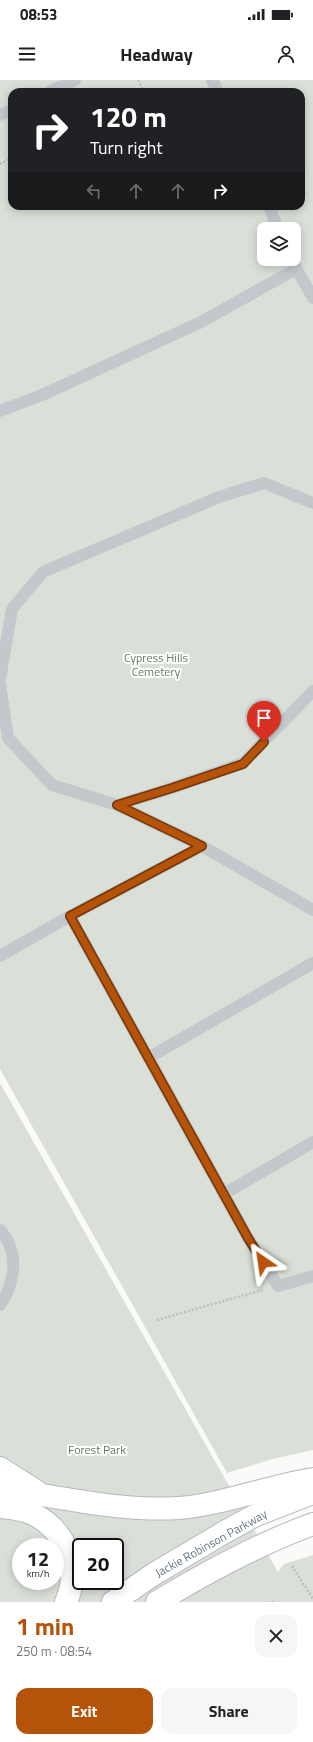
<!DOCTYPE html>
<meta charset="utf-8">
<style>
:root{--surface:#fff;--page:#f6f6f6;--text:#202124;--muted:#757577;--accent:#b45309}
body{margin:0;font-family:"Titillium Web",sans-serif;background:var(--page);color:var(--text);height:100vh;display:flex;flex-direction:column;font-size:15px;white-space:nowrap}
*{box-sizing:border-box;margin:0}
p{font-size:13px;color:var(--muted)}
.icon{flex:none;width:22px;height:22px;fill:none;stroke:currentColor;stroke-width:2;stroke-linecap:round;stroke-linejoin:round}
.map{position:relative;height:1522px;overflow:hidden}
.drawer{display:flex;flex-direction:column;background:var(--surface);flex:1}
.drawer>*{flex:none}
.banner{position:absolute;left:8px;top:8px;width:297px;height:122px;border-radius:12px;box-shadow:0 2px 10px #0003;background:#202124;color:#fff;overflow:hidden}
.tools{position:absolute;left:257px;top:142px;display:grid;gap:8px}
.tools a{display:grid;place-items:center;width:44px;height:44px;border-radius:8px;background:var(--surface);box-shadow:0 2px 10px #0003;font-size:20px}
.speed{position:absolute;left:12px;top:1458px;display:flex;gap:8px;font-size:20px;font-weight:700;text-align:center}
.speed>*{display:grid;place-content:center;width:52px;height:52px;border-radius:50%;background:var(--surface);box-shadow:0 2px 10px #0003;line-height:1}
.speed small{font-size:10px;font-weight:400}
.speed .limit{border:2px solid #111;border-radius:6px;background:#fff;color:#111}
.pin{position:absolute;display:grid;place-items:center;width:34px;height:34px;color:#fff;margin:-41px -17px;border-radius:50% 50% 50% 0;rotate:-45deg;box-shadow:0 0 4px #0007}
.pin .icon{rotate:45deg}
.me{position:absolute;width:44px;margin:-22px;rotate:328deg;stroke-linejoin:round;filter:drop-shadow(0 0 3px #0008)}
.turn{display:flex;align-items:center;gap:14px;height:84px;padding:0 16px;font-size:18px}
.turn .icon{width:52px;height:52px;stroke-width:2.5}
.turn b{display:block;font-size:28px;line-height:34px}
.lanes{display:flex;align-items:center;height:38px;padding:0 16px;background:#0003;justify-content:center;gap:20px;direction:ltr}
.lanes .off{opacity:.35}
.round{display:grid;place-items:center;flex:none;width:42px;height:42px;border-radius:12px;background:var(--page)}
.head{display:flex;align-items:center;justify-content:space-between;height:68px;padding:0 16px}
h1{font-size:24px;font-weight:700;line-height:30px;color:var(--accent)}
.action{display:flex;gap:8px;margin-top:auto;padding:8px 16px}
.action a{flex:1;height:46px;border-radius:12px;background:var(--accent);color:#fff;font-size:16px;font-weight:700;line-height:46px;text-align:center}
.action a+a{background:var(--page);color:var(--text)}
.status{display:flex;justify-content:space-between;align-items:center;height:28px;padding:0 20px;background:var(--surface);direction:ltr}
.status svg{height:11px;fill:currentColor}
header{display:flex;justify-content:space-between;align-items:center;height:52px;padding:0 16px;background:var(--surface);font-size:18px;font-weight:700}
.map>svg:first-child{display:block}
.green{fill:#dadfd7;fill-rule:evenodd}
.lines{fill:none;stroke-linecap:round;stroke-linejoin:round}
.motorway-casing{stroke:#b4b9bd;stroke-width:24}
.path{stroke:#bbbfc2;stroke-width:2.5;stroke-dasharray:2 2;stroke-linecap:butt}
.service{stroke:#c3c8cc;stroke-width:12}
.motorway{stroke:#fff;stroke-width:22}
.route-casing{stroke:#753606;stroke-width:10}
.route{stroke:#b45309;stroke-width:7}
.labels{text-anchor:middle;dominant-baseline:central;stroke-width:4;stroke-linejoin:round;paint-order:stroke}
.park-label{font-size:12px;fill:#687a64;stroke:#fff}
.street-label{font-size:12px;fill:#657683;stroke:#fff}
</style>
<div class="status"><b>08:53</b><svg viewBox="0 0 49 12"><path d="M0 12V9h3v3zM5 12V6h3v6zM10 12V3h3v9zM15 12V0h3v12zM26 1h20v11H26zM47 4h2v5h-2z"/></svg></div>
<header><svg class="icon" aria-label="menu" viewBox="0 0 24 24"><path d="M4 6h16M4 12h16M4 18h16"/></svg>Headway<svg class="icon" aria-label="person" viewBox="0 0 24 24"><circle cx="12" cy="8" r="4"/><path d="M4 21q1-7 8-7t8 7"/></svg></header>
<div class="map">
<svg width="313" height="1522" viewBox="0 0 313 1522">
<rect width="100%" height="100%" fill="#fafaf8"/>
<!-- green -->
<path class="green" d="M 0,0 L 313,0 L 313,1370 L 273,1379 L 227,1393 L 0,989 ZM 12,12 L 301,12 L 301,126 L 12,126 ZM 264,149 L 294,149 L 294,179 L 264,179 Z
M 0,1003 L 278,1492 L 284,1484 L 313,1475 L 313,1522 L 0,1522 ZM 21,1467 L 55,1467 L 55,1501 L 21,1501 ZM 81,1467 L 115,1467 L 115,1501 L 81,1501 Z"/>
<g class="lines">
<defs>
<path id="motorway" d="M 0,1388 L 36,1411
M 0,1409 C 60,1416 118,1432 179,1428 C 225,1424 268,1406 313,1399
M 0,1427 C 11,1428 23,1429 33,1434 C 66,1450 81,1489 66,1522
M 113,1522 L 154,1494 L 223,1453 L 256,1435 L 313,1413
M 157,1522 C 207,1492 258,1464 313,1444"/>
</defs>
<!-- motorway casing -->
<use href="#motorway" class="motorway-casing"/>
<!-- path -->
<path class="path" d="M 138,0 L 144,12
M 0,84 L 12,78
M 157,1240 L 262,1210
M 292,1486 L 313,1519
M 273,1521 L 273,1522"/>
<!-- service -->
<path class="service" d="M 212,0 L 218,12
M 49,12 L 75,0
M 0,35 L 12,30
M 269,126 L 278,149
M 291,179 L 313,218
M 0,331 L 42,315 L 199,243 L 296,189
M 0,599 L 12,529 L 43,492 L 219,417 L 264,403 L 313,423
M 0,603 L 8,658 L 52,705 L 117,725 L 202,766 L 313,830
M 117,725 L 172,708 L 243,683 L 313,611
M 202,766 L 70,836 L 248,1158 L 278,1206 L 313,1196
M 0,876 L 70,836
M 148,978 L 313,883
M 224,1114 L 313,1062
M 0,1150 C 20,1172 15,1203 0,1225"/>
<!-- motorway -->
<use href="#motorway" class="motorway"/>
</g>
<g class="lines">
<defs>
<path id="route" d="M 263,1182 L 248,1158 L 70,836 L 202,766 L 117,725 L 172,708 L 243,684 L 264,662"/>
</defs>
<!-- route casing -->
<use href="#route" class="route-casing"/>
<!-- route -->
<use href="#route" class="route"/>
</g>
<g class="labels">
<!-- park labels -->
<g class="park-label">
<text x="156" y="577">Cypress Hills<tspan x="156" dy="14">Cemetery</tspan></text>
<text x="97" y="1369">Forest Park</text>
</g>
<!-- street labels -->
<g class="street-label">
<text transform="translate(211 1463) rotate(-29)">Jackie Robinson Parkway</text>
</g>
</g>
</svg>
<div class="tools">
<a><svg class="icon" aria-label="layers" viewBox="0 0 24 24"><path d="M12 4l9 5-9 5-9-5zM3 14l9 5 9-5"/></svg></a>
</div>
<div class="speed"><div>12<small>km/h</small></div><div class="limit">20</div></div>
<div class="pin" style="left:264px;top:662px;background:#d93025"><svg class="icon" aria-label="arrive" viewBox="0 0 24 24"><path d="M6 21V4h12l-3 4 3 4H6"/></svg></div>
<svg class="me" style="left:263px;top:1182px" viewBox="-20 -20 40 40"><path d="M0-17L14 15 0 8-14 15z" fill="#b45309" stroke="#fff" stroke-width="4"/></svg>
<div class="banner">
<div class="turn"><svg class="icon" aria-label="right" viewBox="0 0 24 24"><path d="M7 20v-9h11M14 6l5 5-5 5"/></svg><div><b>120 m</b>Turn right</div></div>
<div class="lanes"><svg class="icon off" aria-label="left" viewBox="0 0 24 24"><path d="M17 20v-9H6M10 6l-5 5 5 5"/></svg><svg class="icon off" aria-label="ahead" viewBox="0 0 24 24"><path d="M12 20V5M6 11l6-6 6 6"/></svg><svg class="icon off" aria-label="ahead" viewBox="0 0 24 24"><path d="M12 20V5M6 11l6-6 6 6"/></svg><svg class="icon" aria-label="right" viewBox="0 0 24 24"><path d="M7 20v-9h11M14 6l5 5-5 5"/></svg></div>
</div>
</div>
<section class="drawer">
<div class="head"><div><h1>1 min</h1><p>250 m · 08:54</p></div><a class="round"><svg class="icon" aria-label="close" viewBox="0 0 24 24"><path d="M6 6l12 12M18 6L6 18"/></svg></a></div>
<div class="action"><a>Exit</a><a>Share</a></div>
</section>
